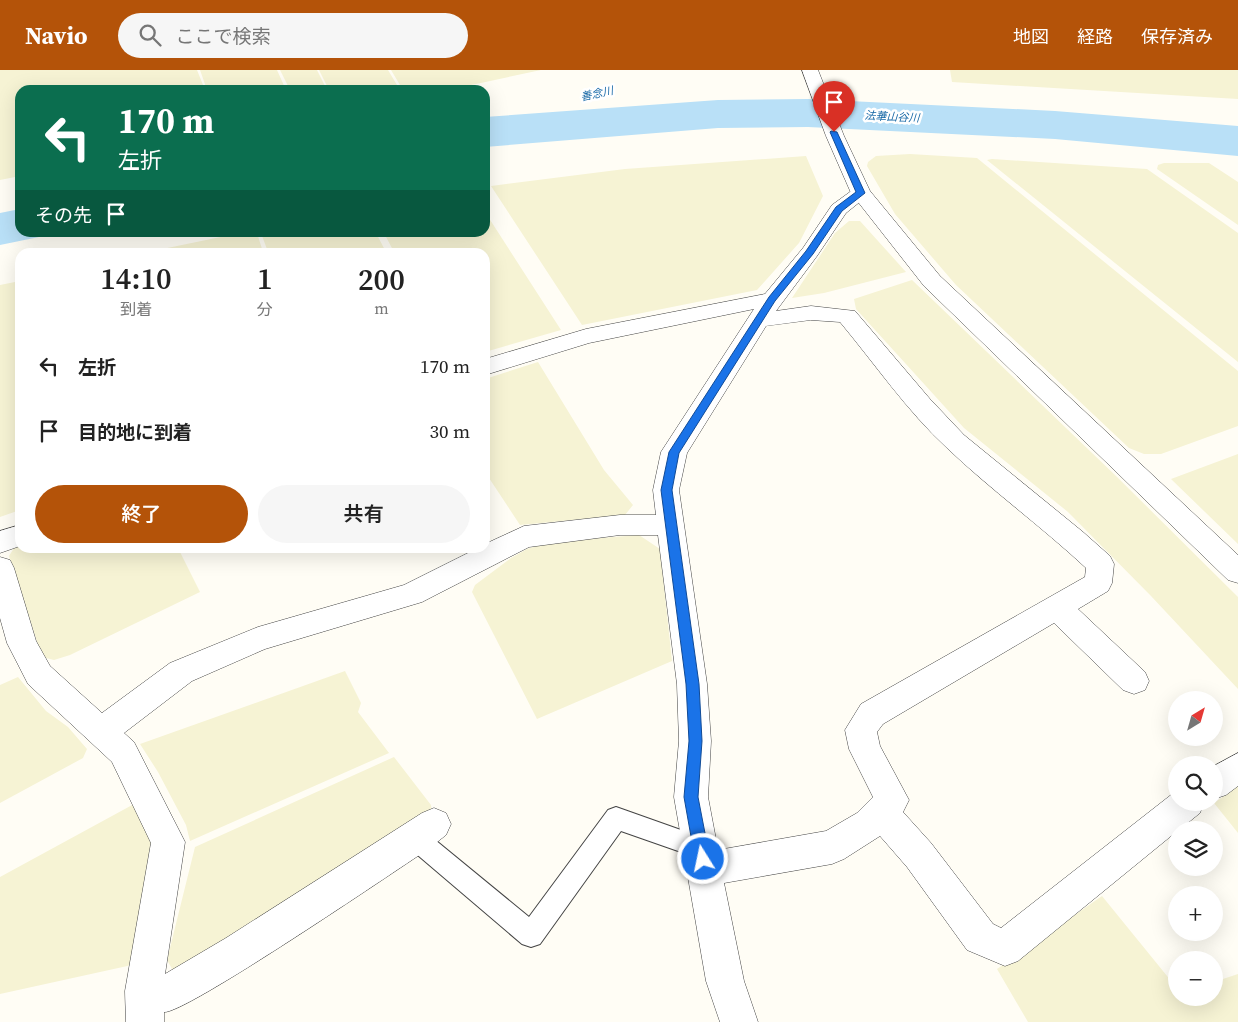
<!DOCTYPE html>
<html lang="ja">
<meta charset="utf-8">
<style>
:root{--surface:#fff;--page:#f6f6f6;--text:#222;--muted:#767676;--accent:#b45309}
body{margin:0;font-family:"Source Serif 4","Noto Sans JP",serif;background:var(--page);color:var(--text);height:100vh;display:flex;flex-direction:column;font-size:19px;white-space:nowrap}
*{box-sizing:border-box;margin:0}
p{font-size:16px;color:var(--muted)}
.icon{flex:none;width:28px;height:28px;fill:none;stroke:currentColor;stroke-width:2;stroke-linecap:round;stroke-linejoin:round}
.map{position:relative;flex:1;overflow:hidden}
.panel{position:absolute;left:15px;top:178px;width:475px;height:305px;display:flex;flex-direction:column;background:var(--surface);border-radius:15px;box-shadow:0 5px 20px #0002}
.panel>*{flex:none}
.top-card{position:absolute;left:15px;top:15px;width:475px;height:152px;border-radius:15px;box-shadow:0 5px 20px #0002;background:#0b6e4f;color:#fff;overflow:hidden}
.needle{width:32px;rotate:37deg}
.buttons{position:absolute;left:1168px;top:621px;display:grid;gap:10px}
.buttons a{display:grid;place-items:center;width:55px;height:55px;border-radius:50%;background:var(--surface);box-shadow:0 5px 20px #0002;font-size:25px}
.pin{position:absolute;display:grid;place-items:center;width:42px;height:42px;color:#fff;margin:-51px -21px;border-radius:50% 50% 50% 0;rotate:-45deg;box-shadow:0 0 5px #0007}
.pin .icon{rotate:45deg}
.me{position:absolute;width:55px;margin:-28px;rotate:350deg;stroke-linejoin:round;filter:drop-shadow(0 0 4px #0008)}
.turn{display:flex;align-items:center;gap:18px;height:105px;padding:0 20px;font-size:22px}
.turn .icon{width:65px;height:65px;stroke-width:2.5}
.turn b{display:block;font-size:35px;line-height:42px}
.then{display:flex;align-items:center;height:48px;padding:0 20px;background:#0003;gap:10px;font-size:19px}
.eta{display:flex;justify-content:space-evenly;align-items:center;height:85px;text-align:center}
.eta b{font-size:30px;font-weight:600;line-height:35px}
.primary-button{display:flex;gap:10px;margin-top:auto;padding:10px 20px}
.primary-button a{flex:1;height:58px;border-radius:30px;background:var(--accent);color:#fff;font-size:20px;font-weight:600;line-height:58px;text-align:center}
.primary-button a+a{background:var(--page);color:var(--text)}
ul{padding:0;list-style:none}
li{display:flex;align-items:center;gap:15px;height:65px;padding:0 20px}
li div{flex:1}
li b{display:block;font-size:19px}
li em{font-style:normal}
header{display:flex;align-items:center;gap:30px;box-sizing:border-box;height:70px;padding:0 25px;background:var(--accent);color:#fff}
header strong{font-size:24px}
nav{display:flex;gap:28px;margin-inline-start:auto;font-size:18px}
.search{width:350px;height:45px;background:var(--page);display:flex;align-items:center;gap:12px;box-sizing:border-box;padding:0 18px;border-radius:28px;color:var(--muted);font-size:19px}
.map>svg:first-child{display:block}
.farmland{fill:#f6f3d4}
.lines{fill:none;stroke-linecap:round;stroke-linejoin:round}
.river{fill:#b9e0f7;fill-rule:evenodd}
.service-casing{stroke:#444;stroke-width:2}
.minor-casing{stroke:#444;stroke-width:1}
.tertiary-casing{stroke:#444;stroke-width:1}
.service{fill:#fff;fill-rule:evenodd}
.minor{fill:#fff;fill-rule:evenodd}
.tertiary{fill:#fff;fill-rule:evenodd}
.route{fill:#1a73e8;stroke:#114b97}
.labels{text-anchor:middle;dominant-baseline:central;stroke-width:5;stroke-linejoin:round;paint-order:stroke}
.far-water-label{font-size:11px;font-style:italic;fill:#1768a6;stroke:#fff}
</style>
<header>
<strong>Navio</strong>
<div class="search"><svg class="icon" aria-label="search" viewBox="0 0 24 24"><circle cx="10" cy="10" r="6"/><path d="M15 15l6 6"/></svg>ここで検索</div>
<nav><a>地図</a><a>経路</a><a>保存済み</a></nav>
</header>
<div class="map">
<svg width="1238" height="952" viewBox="0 0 1238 952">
<rect width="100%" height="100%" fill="#fffdf5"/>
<!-- farmland -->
<path class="farmland" d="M 0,0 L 197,0 L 205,20 L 20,20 L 20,106 L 0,110 Z
M 200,0 L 277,0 L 286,20 L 207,20 Z
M 280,0 L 317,0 L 327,20 L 290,20 Z
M 319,0 L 388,0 L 400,20 L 329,20 Z
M 391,0 L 541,0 L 448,20 L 403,20 Z
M 950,0 L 1238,0 L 1238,29 L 952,12 Z
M 910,84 L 977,88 L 1238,301 L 1238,356 L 1161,384 L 1144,384 L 1129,378 L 956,215 L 895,144 L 867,96 L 868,92 L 876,86 Z
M 806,86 L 823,126 L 799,173 L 757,220 L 582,255 L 491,116 L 625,99 Z
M 992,89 L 1147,99 L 1238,163 L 1238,292 L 987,90 Z
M 1164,93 L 1209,93 L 1238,112 L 1238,155 L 1157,99 L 1158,95 Z
M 485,142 L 561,260 L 485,282 L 485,182 L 394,182 L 384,163 L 485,162 Z
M 849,151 L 860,151 L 906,202 L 824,223 L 792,228 L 835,163 Z
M 240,163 L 257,163 L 263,182 L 148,182 Z
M 261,163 L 376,163 L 386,182 L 268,182 Z
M 912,210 L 1116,406 L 1238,527 L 1238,619 L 1151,526 L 1068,442 L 964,358 L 856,239 L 854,229 Z
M 20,211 L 20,440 L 0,447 L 0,215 Z
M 538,292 L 604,400 L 633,435 L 625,445 L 520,455 L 485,402 L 485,309 Z
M 1238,384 L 1238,474 L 1171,409 Z
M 639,465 L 660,479 L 672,591 L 537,649 L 472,522 L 475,515 L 511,488 L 527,479 L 549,472 Z
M 20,471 L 20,478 L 178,478 L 200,522 L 70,585 L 54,590 L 42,587 L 9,486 L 14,478 Z
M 345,601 L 361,633 L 358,642 L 389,683 L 190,771 L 186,755 L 158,702 L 140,674 Z
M 18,607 L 46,641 L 68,657 L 87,679 L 83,688 L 0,733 L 0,615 Z
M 394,687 L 431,735 L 432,743 L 176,906 L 167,890 L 195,777 Z
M 1238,716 L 1238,763 L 1214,733 Z
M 134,734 L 154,766 L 141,893 L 0,924 L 0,807 Z
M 1102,826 L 1176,917 L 1176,928 L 1214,928 L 1214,912 L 1238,904 L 1238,952 L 1028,952 L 997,899 Z"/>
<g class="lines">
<!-- river -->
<path class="river" d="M 808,29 L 1055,41 L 1238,56 L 1238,86 L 1055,69 L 808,57 L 718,58 L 485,77 L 485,47 L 718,30 Z
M 20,139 L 20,162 L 42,162 L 39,167 L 0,175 L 0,143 Z"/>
<defs>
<path id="service" d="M 616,737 L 709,770 L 713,778 L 709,786 L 701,789 L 621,761 L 540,874 L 531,877 L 522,874 L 407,776 L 403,768 L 407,760 L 415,757 L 423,760 L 529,847 L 608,740 Z"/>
<path id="minor" d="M 861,117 L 868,119 L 871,123 L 846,143 L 817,186 L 776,241 L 811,236 L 855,241 L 930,329 L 964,365 L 1083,462 L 1110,486 L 1114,494 L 1112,513 L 1108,521 L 1078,539 L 1145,602 L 1149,611 L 1145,620 L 1134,624 L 1123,620 L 1054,553 L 883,654 L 877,662 L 880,676 L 909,730 L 903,742 L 931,773 L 993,854 L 1001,858 L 1176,721 L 1176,732 L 1204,732 L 1200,743 L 1179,760 L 1176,760 L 1176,762 L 1018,891 L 1005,896 L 967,880 L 907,797 L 880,766 L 844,789 L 832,794 L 724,813 L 744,911 L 758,952 L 720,952 L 706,911 L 674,727 L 679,671 L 677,614 L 658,465 L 620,465 L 529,477 L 422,532 L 265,579 L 192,611 L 124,663 L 134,672 L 185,772 L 165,904 L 226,868 L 422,743 L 434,738 L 446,743 L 451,754 L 446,765 L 427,780 C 395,801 184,945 164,942 L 164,952 L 126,952 L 125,921 L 151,773 L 112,692 L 28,614 L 7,573 L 0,548 L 0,487 L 10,490 L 14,498 L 36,571 L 50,596 L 102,643 L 170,593 L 258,557 L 404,515 L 478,478 L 485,478 L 485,474 L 524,456 L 620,445 L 656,445 L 653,420 L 661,382 L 754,239 L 589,273 L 485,305 L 485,289 L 586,259 L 765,224 L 803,178 L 832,135 L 854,119 ZM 811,250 L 840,252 C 875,294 907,341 947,378 C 991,420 1041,456 1086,498 L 1085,507 L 861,634 L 845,660 L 849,679 L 873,727 L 857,743 L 826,761 L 718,780 L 708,727 L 711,671 L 707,614 L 679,420 L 687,383 L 766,256 Z
M 20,455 L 20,476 L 0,483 L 0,461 Z
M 1238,683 L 1238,716 L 1226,725 L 1214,729 L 1214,696 Z"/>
<path id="tertiary" d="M 802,0 L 818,0 L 844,66 L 870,121 L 940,206 L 1238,485 L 1238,513 L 1228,510 L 924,216 L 851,123 L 826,66 Z"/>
</defs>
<!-- service casing -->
<use href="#service" class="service-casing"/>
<!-- minor casing -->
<use href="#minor" class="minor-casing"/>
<!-- tertiary casing -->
<use href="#tertiary" class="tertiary-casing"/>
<!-- service -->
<use href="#service" class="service"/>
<!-- minor -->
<use href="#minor" class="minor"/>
<!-- tertiary -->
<use href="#tertiary" class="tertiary"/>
</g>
<!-- route -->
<path class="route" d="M 831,61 L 837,62 L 865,123 L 842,141 L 813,184 L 775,231 L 679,383 L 672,420 L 699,614 L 702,671 L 698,727 L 710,789 L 708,794 L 703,796 L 698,794 L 695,789 L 684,727 L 689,671 L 686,614 L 661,420 L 669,382 L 769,227 L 806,181 L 836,137 L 856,122 L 830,62 Z"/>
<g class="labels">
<!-- far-water labels -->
<g class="far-water-label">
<text transform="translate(597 24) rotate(-12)">善念川</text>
<text transform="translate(892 47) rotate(3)">法華山谷川</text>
</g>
</g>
</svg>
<div class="buttons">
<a><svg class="needle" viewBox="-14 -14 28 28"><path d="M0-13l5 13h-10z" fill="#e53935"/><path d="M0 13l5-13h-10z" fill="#767676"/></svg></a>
<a><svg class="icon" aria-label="search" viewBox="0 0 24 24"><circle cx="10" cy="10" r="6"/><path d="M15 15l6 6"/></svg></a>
<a><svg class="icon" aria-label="layers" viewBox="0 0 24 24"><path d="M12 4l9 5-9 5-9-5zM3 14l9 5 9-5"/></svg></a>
<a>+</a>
<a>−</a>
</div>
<div class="pin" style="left:834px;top:62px;background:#d93025"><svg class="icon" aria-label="arrive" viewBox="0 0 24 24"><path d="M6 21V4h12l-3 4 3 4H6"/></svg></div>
<svg class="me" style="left:703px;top:789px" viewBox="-20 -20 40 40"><circle r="17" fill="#1a73e8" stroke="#fff" stroke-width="3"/><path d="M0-11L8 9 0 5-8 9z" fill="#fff"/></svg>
<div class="top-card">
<div class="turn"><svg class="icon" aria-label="left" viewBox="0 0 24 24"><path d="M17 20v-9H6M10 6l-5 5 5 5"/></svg><div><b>170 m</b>左折</div></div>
<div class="then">その先<svg class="icon" aria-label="arrive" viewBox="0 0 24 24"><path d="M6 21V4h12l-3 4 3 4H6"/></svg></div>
</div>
<section class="panel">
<div class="eta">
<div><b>14:10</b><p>到着</p></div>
<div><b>1</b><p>分</p></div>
<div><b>200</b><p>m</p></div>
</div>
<ul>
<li><svg class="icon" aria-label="left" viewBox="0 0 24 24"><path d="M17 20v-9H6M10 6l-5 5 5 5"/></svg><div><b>左折</b></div><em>170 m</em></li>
<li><svg class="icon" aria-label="arrive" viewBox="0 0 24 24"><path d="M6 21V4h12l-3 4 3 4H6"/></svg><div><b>目的地に到着</b></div><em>30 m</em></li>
</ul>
<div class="primary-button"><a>終了</a><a>共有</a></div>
</section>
</div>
